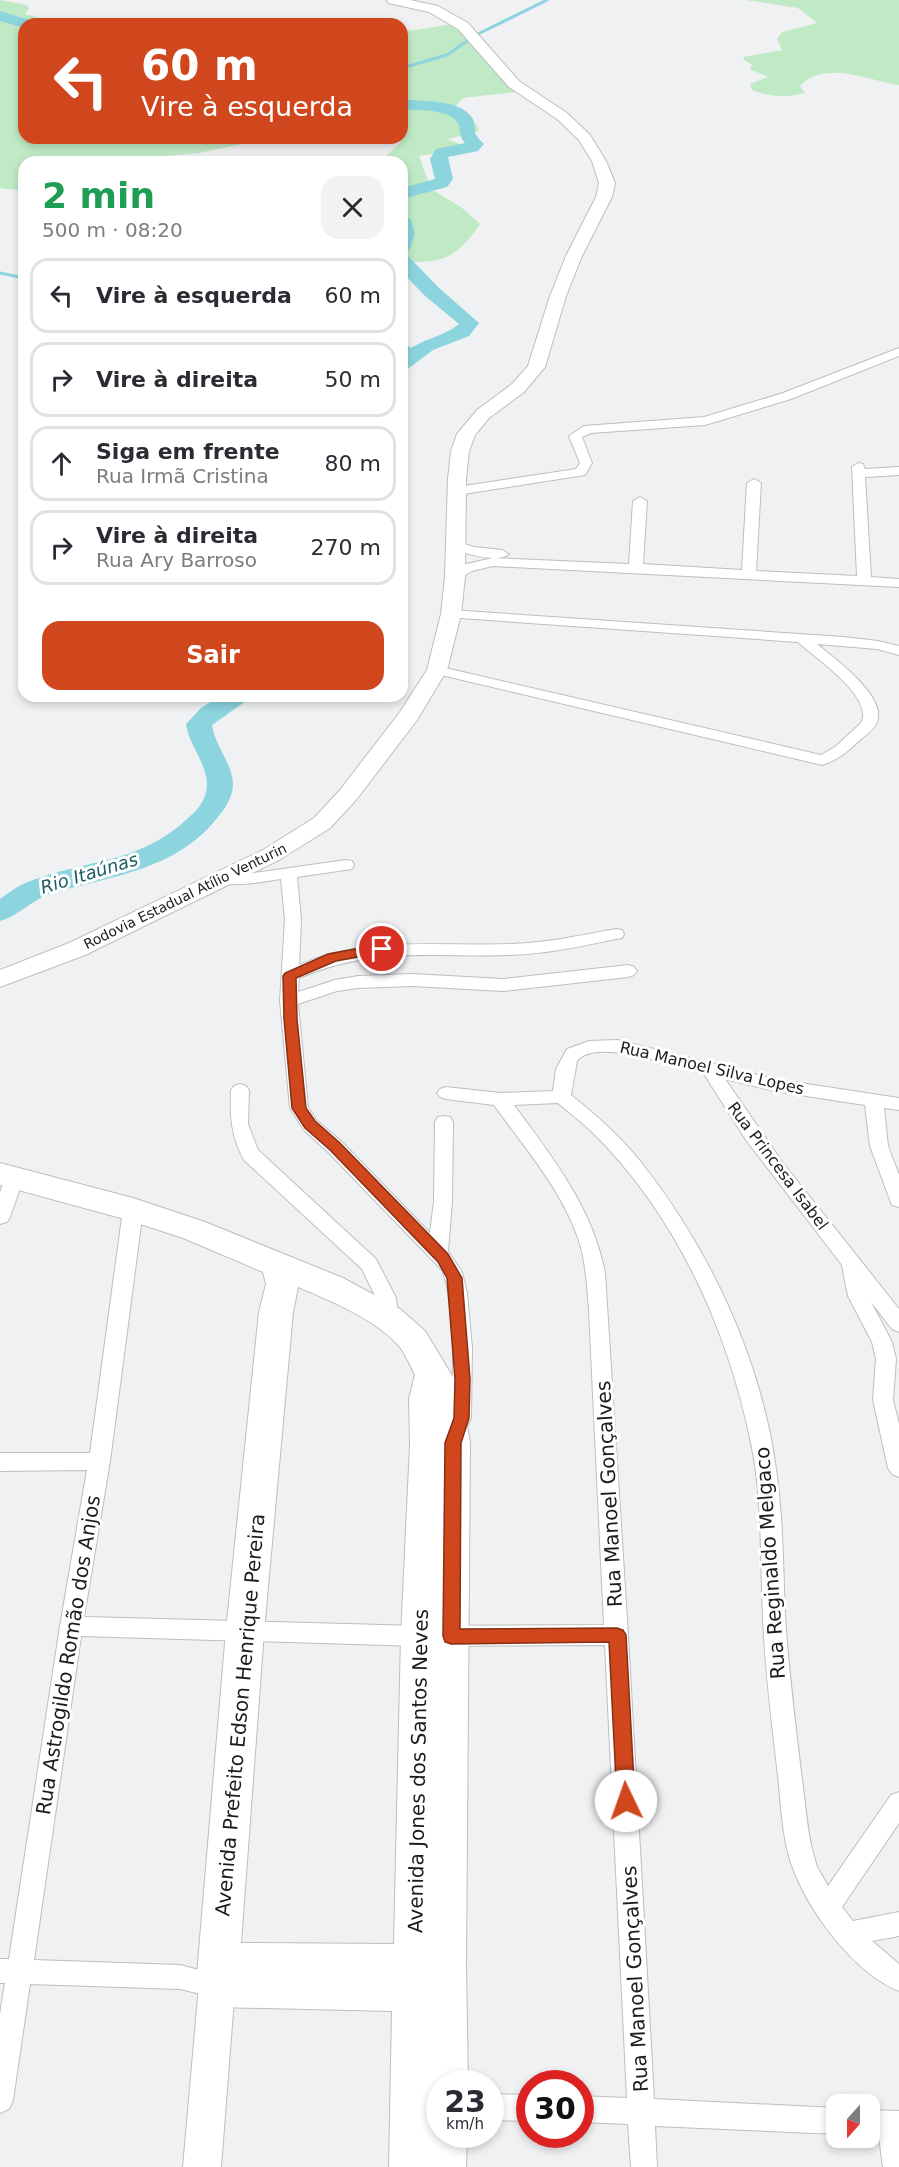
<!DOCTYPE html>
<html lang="pt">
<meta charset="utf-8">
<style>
:root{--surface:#fff;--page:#f2f2f3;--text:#2b2b33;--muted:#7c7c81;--line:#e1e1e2;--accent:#d0471d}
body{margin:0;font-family:"DejaVu Sans",sans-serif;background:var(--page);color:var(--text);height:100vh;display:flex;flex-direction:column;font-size:22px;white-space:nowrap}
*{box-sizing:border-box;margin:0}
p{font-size:20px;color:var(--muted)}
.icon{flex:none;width:33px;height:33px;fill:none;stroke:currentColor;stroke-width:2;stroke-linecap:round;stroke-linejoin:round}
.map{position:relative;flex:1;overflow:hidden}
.sheet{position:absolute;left:18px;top:156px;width:390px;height:546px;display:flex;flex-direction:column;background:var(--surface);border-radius:18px;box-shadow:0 3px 9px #0003}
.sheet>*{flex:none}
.guide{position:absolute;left:18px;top:18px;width:390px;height:126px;border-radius:18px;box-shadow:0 3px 9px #0003;background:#d0471d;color:#fff;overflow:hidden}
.needle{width:39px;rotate:201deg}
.tools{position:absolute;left:826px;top:2094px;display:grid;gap:12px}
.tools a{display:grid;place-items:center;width:54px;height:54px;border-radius:12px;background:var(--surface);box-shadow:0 3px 9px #0003;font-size:30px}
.speed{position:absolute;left:426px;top:2070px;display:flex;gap:12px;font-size:30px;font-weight:700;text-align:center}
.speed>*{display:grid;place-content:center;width:78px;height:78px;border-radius:50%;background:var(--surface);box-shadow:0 3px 9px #0003;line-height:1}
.speed small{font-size:15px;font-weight:400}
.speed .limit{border:9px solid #d22;background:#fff;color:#111}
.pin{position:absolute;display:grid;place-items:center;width:51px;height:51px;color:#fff;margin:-26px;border:3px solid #fff;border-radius:50%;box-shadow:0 2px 6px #0007}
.me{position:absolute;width:66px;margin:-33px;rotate:357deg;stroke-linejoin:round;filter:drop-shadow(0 0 4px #0008)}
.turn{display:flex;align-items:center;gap:21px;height:126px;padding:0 24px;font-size:27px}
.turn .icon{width:78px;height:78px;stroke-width:2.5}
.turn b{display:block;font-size:42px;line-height:51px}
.round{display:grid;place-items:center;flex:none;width:63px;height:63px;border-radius:18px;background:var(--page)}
.summary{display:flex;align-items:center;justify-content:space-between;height:102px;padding:0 24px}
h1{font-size:36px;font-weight:700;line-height:45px;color:#1e9e55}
.cta{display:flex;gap:12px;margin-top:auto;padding:12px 24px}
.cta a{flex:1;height:69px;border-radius:18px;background:var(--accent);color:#fff;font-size:24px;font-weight:700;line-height:69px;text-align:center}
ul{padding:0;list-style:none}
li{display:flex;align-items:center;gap:18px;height:75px;margin:0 12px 9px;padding:0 12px;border:3px solid var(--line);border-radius:18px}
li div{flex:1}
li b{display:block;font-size:22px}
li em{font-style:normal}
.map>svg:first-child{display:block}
.green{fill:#c0eac5}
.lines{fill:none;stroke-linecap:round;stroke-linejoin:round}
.stream-far1{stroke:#8cd4de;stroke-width:3}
.stream{stroke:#8cd4de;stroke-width:4}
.river{fill:#8cd4de;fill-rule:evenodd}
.street-casing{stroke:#bcbec0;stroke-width:2}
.secondary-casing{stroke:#bcbec0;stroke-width:2}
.primary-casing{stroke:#bcbec0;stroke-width:2}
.street{fill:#fff;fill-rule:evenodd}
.secondary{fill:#fff;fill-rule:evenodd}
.primary{fill:#fff;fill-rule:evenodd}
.route{fill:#d0471d;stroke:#872e13;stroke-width:1.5}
.labels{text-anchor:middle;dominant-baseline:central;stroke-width:6;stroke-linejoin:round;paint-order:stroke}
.far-street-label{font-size:14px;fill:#1c1c1d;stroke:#feffff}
.street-label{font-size:16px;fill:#1c1c1d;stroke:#feffff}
.water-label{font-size:18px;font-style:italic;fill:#1f5b63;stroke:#feffff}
.near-street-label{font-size:20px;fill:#1c1c1d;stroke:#feffff}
</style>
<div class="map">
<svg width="899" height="2167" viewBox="0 0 899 2167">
<rect width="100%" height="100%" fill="#f0f1f3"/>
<!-- green -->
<path class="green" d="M 0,0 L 27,5 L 29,9 L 25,14 L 62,24 L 24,24 L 24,138 L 261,138 L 257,141 L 199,153 L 138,158 L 119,162 L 24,162 L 24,191 L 0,188 Z
M 746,0 L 899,0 L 899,85 C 869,81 825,59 800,86 L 805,93 C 786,98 770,97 752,90 L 750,84 L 768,77 L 750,69 L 752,65 L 743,59 L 744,57 L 782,50 L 777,39 L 782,32 L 817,23 L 798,8 Z
M 453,24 L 501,79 L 515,92 L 463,98 L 455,107 L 455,111 L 472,117 L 479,130 L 475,133 L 447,139 L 470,148 L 419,156 L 431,189 L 461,207 L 480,224 C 458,256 443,265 402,261 L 402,162 L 388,162 L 385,157 L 401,142 L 400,138 L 402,138 L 402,32 Z"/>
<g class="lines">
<!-- stream-far1 -->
<path class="stream-far1" d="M 478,34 L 547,0
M 402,68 L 447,55 L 470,39
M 0,273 L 24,278
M 402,343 L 405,346"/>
<!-- stream -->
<path class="stream" d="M 403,344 L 415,354"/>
<!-- river -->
<path class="river" d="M 0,11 L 33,21 L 36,24 L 24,24 L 24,28 L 0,21 Z
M 402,99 C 422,102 456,99 470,115 C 475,122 474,126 475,133 C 476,136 481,141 484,144 L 478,151 L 448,157 L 453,179 L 447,187 L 402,199 L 402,188 L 435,179 L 430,159 L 436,149 L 465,143 C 457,134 462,129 457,122 C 448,108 416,111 402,109 Z
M 402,216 L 411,219 L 415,234 L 409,251 L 402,253 Z
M 402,255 L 409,257 L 438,287 L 479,323 L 469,336 L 433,350 L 409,368 L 402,370 L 404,353 C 421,339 443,337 459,324 L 424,295 L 402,272 Z
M 220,696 L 249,696 L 246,701 L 212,725 C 215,747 233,763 233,786 C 232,798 225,809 217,818 C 177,870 108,877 49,894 C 31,901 18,916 0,921 L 0,899 C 7,894 15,888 23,884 C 81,859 137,866 187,819 C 198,810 207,799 207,784 C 206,762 189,745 186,724 L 201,708 Z"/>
<defs>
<path id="street" d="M 899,348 L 899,356 L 791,399 L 705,425 L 591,433 L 582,437 L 592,463 L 585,475 L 457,495 L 450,491 L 457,487 L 576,469 L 580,463 L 569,436 L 584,426 L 704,417 L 783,393 Z
M 858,463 L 863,464 L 865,469 L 899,467 L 899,475 L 865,477 L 871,577 L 899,579 L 899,587 L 493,566 L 472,571 L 455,581 L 448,577 L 462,565 L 493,558 L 629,564 L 633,501 L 640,497 L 647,501 L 643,564 L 742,570 L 747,483 L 754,479 L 761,483 L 756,571 L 857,576 L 852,467 Z
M 455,541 L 474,547 L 502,550 L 509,554 C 498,564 463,553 450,548 L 448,545 Z
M 451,610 L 843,637 L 878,641 L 899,646 L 899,655 L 877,649 L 817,644 C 834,658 882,693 878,718 C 877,727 868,734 861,739 C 849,750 839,760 822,765 L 437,674 L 430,670 L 437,666 L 821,755 L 835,747 L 861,723 C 875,697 815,658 798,642 L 446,617 L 444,614 Z
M 346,860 L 352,861 L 354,865 L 352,869 L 297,877 L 301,919 L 299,965 C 368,935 439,947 512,944 C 547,943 582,935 616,929 L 622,930 L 624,934 L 622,938 L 616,939 C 582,946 547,954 511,955 C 432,958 376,945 299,978 L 298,992 L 335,980 L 358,976 L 412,974 L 504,979 L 628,965 L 634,967 L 637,971 L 634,975 L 628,977 L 504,991 L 412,986 L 358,988 L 337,991 L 298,1004 L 308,1107 L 316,1120 L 342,1142 L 430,1233 L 434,1201 L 435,1122 L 438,1117 L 444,1116 L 450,1117 L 453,1122 L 452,1201 L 448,1251 L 462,1272 L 467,1293 L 472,1348 L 471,1418 L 468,1424 L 461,1426 L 454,1424 L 451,1418 C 453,1377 457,1309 442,1270 L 328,1152 L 304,1130 L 290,1108 L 280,1001 L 285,919 L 281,879 C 260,882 237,887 216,882 L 214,878 L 216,874 L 247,874 Z
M 618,1040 L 774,1079 L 899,1098 L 899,1110 L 884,1108 L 888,1146 L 899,1175 L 899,1207 L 892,1205 L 890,1200 L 870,1146 L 865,1105 L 774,1091 L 725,1079 L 783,1163 L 899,1309 L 899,1332 L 892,1329 L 871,1302 L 892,1342 L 896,1359 L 893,1400 L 899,1424 L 899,1477 L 892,1474 L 888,1468 L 873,1400 L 876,1359 L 872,1342 L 848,1296 L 842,1265 L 746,1140 L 704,1074 C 678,1067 596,1037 577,1061 L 571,1095 C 596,1115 620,1136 640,1161 C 709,1248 761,1358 776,1469 C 783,1517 783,1566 785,1614 C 788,1667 795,1720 801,1772 C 805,1798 806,1823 812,1849 L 817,1867 L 828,1886 L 891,1795 L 899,1792 L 899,1823 L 842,1907 L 853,1921 L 899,1912 L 899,1936 L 872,1941 L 899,1964 L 899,1991 C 852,1972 805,1907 790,1860 C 782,1833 781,1804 778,1776 C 772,1723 765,1671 763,1617 C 760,1560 763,1500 751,1443 C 728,1330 676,1214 592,1132 C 582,1122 569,1113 558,1103 L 514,1105 C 552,1157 593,1208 605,1273 L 628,1635 L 654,2099 L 837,2108 L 837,2134 L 655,2126 L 657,2167 L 631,2167 L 628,2124 L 580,2122 L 580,2096 L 627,2098 L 605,1645 L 420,1646 L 81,1636 L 34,1960 L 180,1965 L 226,1977 L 230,1986 L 226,1995 L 217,1998 L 180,1989 L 30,1984 L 13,2100 L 9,2109 L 0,2113 L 0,2014 L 5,1983 L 0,1983 L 0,1959 L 9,1959 L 60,1626 L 87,1470 L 0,1471 L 0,1453 L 90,1453 L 123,1210 L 126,1205 L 133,1203 L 140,1205 L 143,1210 L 110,1461 L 84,1617 L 420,1626 L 604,1625 L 589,1311 C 587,1287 586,1261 578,1238 C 561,1189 524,1147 494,1105 L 446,1099 L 440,1097 L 437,1093 L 440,1089 L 446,1087 L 500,1093 L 553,1091 L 556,1069 L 567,1049 L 589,1041 Z
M 240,1084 L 246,1086 L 249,1090 L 248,1124 L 258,1150 L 376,1259 L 396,1298 L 398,1318 L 395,1323 L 388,1326 L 381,1323 L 378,1318 L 376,1298 L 362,1269 L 244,1160 C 231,1136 230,1117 231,1090 L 234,1086 Z
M 15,1170 L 22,1172 L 24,1177 L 10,1217 L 7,1222 L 0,1224 L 0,1192 L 8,1172 Z
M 490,2094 L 530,2095 L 530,2121 L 490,2120 Z
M 870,2110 L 899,2111 L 899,2167 L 883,2167 L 879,2137 L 870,2136 Z"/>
<path id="secondary" d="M 387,0 L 410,0 L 438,6 L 468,23 L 519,81 L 567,113 L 590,135 L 606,161 L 615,183 L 612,197 L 582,256 L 566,296 L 545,367 L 524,392 L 489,418 L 475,435 L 469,451 L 466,479 L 465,577 L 461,614 L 447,670 L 417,720 L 356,800 L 330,828 L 279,860 L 85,955 L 0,987 L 0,970 L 69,943 L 263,850 L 314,818 L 340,790 L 400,712 L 427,670 L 441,614 L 445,577 L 448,479 L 451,451 L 457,434 L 477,410 L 512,384 L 528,366 L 550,296 L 566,256 L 596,197 L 599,183 L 592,161 L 579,140 L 557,119 L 509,87 L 458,29 L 429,12 L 388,3 Z
M 217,1968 L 230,1974 L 235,1986 L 221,2167 L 183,2167 L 199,1986 L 204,1974 Z"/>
<path id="primary" d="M 0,1163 L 133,1198 L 205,1222 L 343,1278 L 400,1309 L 425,1331 L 457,1384 L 462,1394 L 470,1443 L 466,1966 L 468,2084 L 440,2084 L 440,2103 L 434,2101 L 434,2116 L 440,2114 L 440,2134 L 467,2134 L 466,2167 L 389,2167 L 392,2011 L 217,2007 L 202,2001 L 196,1986 L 226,1631 L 259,1312 L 266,1284 L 263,1272 L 183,1238 L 128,1220 L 0,1185 ZM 298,1287 C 329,1300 382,1322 402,1350 C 407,1358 411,1367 415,1375 L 409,1399 L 410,1445 L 401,1636 L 394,1944 L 241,1943 L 264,1631 L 293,1312 Z"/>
</defs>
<!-- street casing -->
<use href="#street" class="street-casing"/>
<!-- secondary casing -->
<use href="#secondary" class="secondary-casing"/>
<!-- primary casing -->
<use href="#primary" class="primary-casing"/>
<!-- street -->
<use href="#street" class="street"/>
<!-- secondary -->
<use href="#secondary" class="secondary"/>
<!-- primary -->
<use href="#primary" class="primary"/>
</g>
<!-- route -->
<path class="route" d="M 382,944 L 388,949 L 386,952 L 336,961 L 296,978 L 297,1019 L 306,1108 L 315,1121 L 340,1143 L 448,1254 L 462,1278 L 470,1379 L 469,1418 L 461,1443 L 460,1629 L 617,1628 L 623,1630 L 626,1635 L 635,1801 L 632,1807 L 626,1810 L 620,1807 L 617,1801 L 609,1642 L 451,1644 L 445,1642 L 443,1636 L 445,1443 L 454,1418 L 455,1379 L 447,1278 L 438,1262 L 330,1150 L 305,1128 L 292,1108 L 284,1019 L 283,976 L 285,973 L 328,954 Z"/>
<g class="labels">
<!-- far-street labels -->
<g class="far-street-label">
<text transform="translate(185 896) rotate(-26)">Rodovia Estadual Atílio Venturin</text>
</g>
<!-- street labels -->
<g class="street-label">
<text transform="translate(712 1068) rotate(13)">Rua Manoel Silva Lopes</text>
<text transform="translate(778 1166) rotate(53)">Rua Princesa Isabel</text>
</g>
<!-- water labels -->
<g class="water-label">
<text transform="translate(89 873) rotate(-17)">Rio Itaúnas</text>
</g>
<!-- near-street labels -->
<g class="near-street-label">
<text transform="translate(609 1494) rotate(-93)">Rua Manoel Gonçalves</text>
<text transform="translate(770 1563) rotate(-94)">Rua Reginaldo Melgaco</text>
<text transform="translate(68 1655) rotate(-81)">Rua Astrogildo Romão dos Anjos</text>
<text transform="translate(240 1715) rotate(-85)">Avenida Prefeito Edson Henrique Pereira</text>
<text transform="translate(418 1771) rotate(-89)">Avenida Jones dos Santos Neves</text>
<text transform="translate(635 1979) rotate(-93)">Rua Manoel Gonçalves</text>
</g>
</g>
</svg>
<div class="tools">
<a><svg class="needle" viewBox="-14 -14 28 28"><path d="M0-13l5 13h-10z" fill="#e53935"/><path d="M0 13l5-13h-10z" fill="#7c7c81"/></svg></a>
</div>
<div class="speed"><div>23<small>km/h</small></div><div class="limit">30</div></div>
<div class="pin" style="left:382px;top:949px;background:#d93025"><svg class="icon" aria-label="arrive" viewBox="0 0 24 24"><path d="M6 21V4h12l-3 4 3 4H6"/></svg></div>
<svg class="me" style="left:626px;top:1801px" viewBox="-20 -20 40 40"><circle r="19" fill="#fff"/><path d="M0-13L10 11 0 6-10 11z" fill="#d0471d"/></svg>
<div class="guide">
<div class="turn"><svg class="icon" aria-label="left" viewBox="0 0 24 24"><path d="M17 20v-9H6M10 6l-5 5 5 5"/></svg><div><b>60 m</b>Vire à esquerda</div></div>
</div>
<section class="sheet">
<div class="summary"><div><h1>2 min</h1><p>500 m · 08:20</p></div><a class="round"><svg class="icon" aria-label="close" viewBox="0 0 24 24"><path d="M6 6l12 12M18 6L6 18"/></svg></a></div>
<ul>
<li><svg class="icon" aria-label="left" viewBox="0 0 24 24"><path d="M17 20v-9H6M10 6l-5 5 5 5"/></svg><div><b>Vire à esquerda</b></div><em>60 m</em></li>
<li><svg class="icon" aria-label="right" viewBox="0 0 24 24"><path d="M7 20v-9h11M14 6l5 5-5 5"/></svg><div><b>Vire à direita</b></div><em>50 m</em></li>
<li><svg class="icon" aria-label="ahead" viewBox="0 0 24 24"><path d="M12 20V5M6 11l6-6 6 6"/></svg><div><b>Siga em frente</b><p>Rua Irmã Cristina</p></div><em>80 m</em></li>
<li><svg class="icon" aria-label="right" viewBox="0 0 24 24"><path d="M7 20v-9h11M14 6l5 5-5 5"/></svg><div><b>Vire à direita</b><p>Rua Ary Barroso</p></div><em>270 m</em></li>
</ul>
<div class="cta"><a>Sair</a></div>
</section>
</div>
